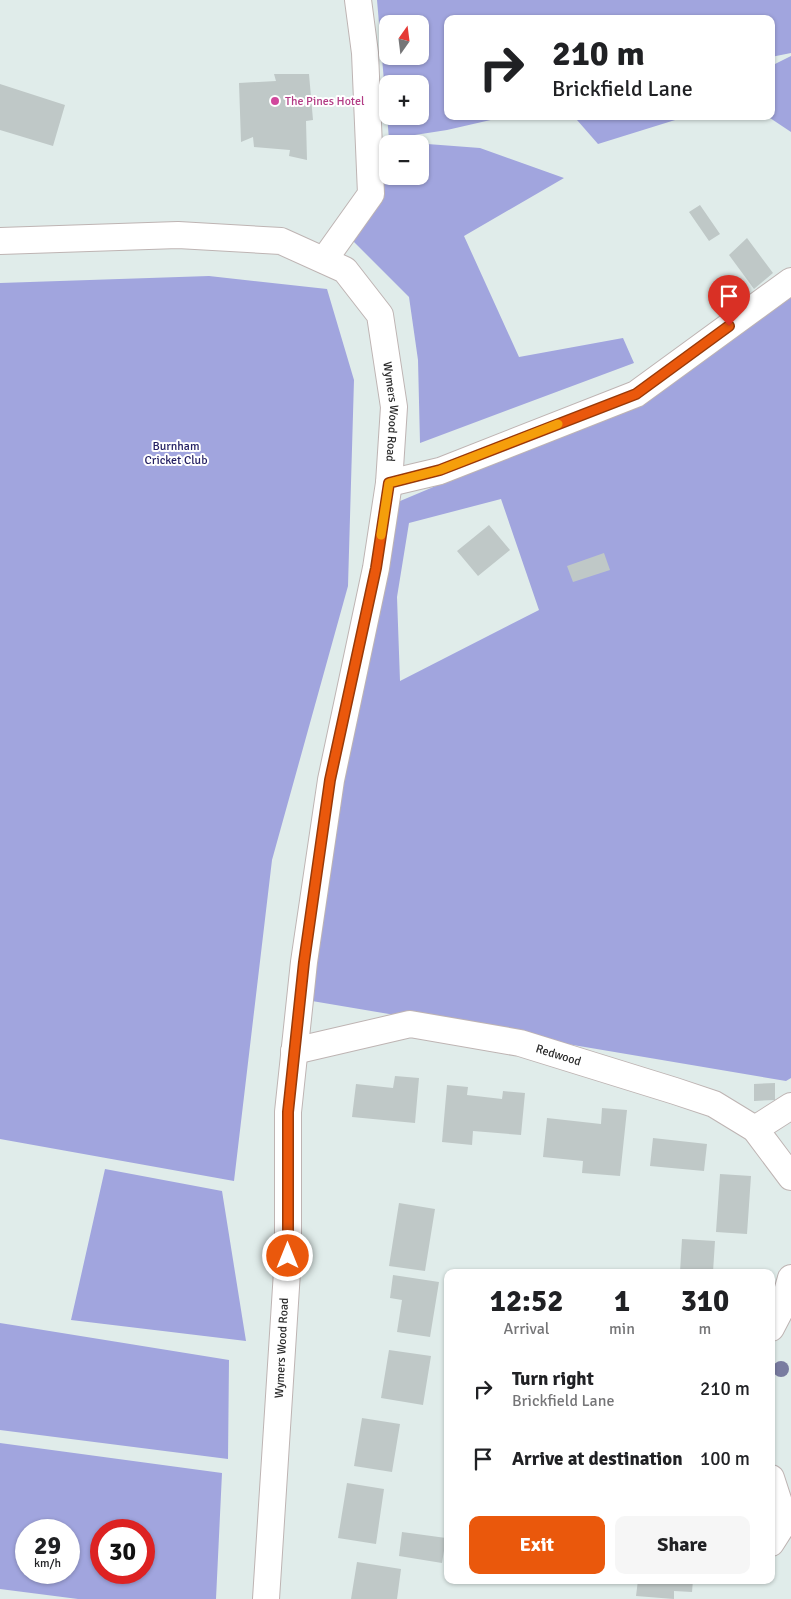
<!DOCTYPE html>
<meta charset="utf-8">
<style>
:root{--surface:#fff;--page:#f6f6f6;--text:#202124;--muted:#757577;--accent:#ea580c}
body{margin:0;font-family:Signika,sans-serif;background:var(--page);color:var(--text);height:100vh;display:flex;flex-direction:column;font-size:19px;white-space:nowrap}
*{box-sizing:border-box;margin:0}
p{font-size:16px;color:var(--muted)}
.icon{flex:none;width:28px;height:28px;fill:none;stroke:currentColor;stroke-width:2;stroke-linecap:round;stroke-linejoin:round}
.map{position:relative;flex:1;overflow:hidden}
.drawer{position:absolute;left:444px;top:1269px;width:331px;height:315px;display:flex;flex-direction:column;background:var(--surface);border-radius:10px;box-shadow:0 1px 4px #0004}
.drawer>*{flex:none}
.guide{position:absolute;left:444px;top:15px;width:331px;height:105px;border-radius:10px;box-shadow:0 1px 4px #0004;background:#fff;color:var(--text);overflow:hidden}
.needle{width:32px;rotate:14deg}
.fabs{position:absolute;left:379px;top:15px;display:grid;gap:10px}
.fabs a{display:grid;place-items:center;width:50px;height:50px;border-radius:10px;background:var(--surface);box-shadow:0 1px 4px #0004;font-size:25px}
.speed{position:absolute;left:15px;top:1519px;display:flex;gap:10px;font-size:25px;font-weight:700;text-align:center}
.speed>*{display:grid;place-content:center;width:65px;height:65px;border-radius:50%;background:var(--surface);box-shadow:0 1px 4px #0004;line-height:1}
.speed small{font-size:12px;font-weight:400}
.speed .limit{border:8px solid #d22;background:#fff;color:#111}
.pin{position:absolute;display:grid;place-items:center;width:42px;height:42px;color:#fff;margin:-51px -21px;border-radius:50% 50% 50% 0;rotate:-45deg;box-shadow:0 0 5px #0007}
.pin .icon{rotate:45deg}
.me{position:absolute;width:55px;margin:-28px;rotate:0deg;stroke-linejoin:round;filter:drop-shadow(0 0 4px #0008)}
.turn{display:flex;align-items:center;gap:18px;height:105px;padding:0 25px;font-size:22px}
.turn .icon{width:65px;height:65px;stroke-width:2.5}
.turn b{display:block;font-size:35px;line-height:42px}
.eta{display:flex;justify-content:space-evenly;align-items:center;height:85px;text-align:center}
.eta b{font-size:30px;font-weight:700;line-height:35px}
.action{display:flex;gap:10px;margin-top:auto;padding:10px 25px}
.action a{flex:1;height:58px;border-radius:10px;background:var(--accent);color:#fff;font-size:20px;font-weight:700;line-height:58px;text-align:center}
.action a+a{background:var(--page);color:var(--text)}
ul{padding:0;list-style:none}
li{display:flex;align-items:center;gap:15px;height:70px;padding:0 25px}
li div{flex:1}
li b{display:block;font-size:19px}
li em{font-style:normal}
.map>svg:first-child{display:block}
.green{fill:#a1a5de;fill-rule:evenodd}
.building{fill:#bfc8c7}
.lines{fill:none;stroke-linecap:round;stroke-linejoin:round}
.minor-casing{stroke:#beb4b3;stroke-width:28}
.minor{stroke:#fff;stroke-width:26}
.tree{fill:#797ca0}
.route-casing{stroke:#983908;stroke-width:12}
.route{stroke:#ea580c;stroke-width:9}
.slow{stroke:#f59e0b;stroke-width:9}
.hotel-dot{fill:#d1479c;stroke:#fff;stroke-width:2}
.labels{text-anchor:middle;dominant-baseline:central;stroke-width:4;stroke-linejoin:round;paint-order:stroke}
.hotel-label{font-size:12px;fill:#b23c85;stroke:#fff;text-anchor:start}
.street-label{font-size:12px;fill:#2c2c2c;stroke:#fff}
.park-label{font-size:12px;fill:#252164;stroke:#fff}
</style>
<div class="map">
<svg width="791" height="1599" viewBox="0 0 791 1599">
<rect width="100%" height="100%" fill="#e0ecea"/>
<!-- green -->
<path class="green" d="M 377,0 L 791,0 L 791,53 L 771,57 L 771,19 L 448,19 L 448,116 L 508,116 L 447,130 L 389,139 ZM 388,24 L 420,24 L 420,56 L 388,56 ZM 388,84 L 420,84 L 420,116 L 388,116 Z
M 791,56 L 791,132 L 767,116 L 771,116 L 771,66 Z
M 588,116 L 688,116 L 598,144 L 577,120 Z
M 401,142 L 480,148 L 564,178 L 464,236 L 519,357 L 623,338 L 634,363 L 420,443 L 418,360 L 409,297 L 343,231 L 387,163 L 388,176 L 420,176 L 420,144 L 400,144 Z
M 209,276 L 327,289 L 354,380 L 348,586 L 272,860 L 234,1181 L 0,1139 L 0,283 Z
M 791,291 L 791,1078 L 786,1081 L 312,1001 L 343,781 L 393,504 L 643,399 ZM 501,499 L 539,610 L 400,681 L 397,597 L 409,523 Z
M 105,1169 L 222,1191 L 246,1341 L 71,1320 Z
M 0,1323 L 229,1360 L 228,1459 L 0,1430 Z
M 0,1443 L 222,1473 L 216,1599 L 78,1599 L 0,1589 ZM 26,1530 L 69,1530 L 69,1572 L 26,1572 ZM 101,1530 L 144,1530 L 144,1572 L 101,1572 Z"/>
<!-- building -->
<path class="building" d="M 274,74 L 309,74 L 313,120 L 306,121 L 307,160 L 289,156 L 290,150 L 254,147 L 253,137 L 241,142 L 239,83 L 276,81 Z
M 0,84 L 65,105 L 53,146 L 0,130 Z
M 700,205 L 720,234 L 709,241 L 689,212 Z
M 747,238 L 773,273 L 754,289 L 729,255 Z
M 489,525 L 510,550 L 478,576 L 457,551 Z
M 604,553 L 610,570 L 573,582 L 567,566 Z
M 395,1076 L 419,1078 L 415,1123 L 352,1117 L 356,1084 L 393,1088 Z
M 775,1083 L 775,1100 L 754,1101 L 754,1084 Z
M 447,1085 L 468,1087 L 467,1095 L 502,1099 L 503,1091 L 525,1093 L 521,1135 L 473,1131 L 472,1145 L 442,1142 Z
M 602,1108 L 627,1110 L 620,1176 L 582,1173 L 583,1161 L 543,1157 L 547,1118 L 601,1124 Z
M 653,1138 L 707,1144 L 704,1171 L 650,1166 Z
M 720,1174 L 751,1176 L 747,1234 L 716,1232 Z
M 399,1203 L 435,1209 L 425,1271 L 389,1266 Z
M 682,1239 L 715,1241 L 713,1272 L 680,1272 Z
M 393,1275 L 439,1282 L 430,1337 L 397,1332 L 402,1300 L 390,1298 Z
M 389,1350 L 431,1356 L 423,1405 L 381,1398 Z
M 362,1418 L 400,1424 L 392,1472 L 354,1466 Z
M 347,1483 L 384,1489 L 376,1544 L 338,1538 Z
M 402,1532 L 446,1538 L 442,1563 L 399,1556 Z
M 357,1562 L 401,1569 L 397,1599 L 351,1599 Z
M 638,1580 L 693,1580 L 692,1592 L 674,1591 L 674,1599 L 636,1596 Z"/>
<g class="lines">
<defs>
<g id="minor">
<path id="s1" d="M 0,241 L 178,235 L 281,241 L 345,270 L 380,315 L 394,407 L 389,483 L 376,568 L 331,780 L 304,962 L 288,1112 L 288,1256 L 266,1599"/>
<path d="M 324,260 L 371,194 L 365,53 L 358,0"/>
<path d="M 389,483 L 440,471 L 636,394 L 791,281"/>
<path id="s2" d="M 294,1051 L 410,1024 L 520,1043 L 675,1091 L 714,1104 L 755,1129 L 791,1177"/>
<path d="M 755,1129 L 791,1106"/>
<path d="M 771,1328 L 784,1303 L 791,1278"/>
<path d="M 771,1478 L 785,1521 L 771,1543"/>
</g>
</defs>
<!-- minor casing -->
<use href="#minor" class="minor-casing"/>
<!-- minor -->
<use href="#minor" class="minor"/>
</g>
<!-- trees -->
<circle class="tree" cx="781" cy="1369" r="8"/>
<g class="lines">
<defs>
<path id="route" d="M 288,1256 L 288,1112 L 304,962 L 330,780 L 376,568 L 389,483 L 440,470 L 636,394 L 729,326"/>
</defs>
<!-- route casing -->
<use href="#route" class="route-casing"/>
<!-- route -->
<use href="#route" class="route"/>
<!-- slow -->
<path class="slow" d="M 381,535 L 389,483 L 440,470 L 558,424"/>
</g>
<!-- markers -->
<circle class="hotel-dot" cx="275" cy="101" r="5"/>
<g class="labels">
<!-- hotel labels -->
<g class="hotel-label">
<text x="285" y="101">The Pines Hotel</text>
</g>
<!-- street labels -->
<g class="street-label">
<text stroke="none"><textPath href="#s1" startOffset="506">Wymers Wood Road</textPath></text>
<text stroke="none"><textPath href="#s2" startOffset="271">Redwood</textPath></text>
<text transform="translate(282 1348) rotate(-87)">Wymers Wood Road</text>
</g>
<!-- park labels -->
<g class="park-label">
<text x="176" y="446">Burnham<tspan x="176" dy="14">Cricket Club</tspan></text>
</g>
</g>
</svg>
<div class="fabs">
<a><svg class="needle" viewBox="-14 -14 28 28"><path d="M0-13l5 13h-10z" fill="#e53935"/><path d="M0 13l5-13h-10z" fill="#757577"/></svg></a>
<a>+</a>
<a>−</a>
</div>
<div class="speed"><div>29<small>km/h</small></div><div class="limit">30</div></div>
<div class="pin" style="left:729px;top:326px;background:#d93025"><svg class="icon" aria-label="arrive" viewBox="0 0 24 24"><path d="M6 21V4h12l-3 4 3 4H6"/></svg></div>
<svg class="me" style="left:288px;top:1256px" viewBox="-20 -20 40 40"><circle r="17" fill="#ea580c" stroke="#fff" stroke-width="3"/><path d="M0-11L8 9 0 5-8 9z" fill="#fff"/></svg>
<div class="guide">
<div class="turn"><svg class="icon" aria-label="right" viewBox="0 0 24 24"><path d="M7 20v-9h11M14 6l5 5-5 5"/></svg><div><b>210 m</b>Brickfield Lane</div></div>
</div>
<section class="drawer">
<div class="eta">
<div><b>12:52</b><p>Arrival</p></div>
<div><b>1</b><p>min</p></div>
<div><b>310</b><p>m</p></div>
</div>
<ul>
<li><svg class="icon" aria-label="right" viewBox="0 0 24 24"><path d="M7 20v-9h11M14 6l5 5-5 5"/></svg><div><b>Turn right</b><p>Brickfield Lane</p></div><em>210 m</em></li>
<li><svg class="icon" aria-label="arrive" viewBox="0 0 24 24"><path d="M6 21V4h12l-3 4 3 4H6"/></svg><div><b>Arrive at destination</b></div><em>100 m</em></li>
</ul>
<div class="action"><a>Exit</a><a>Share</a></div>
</section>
</div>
